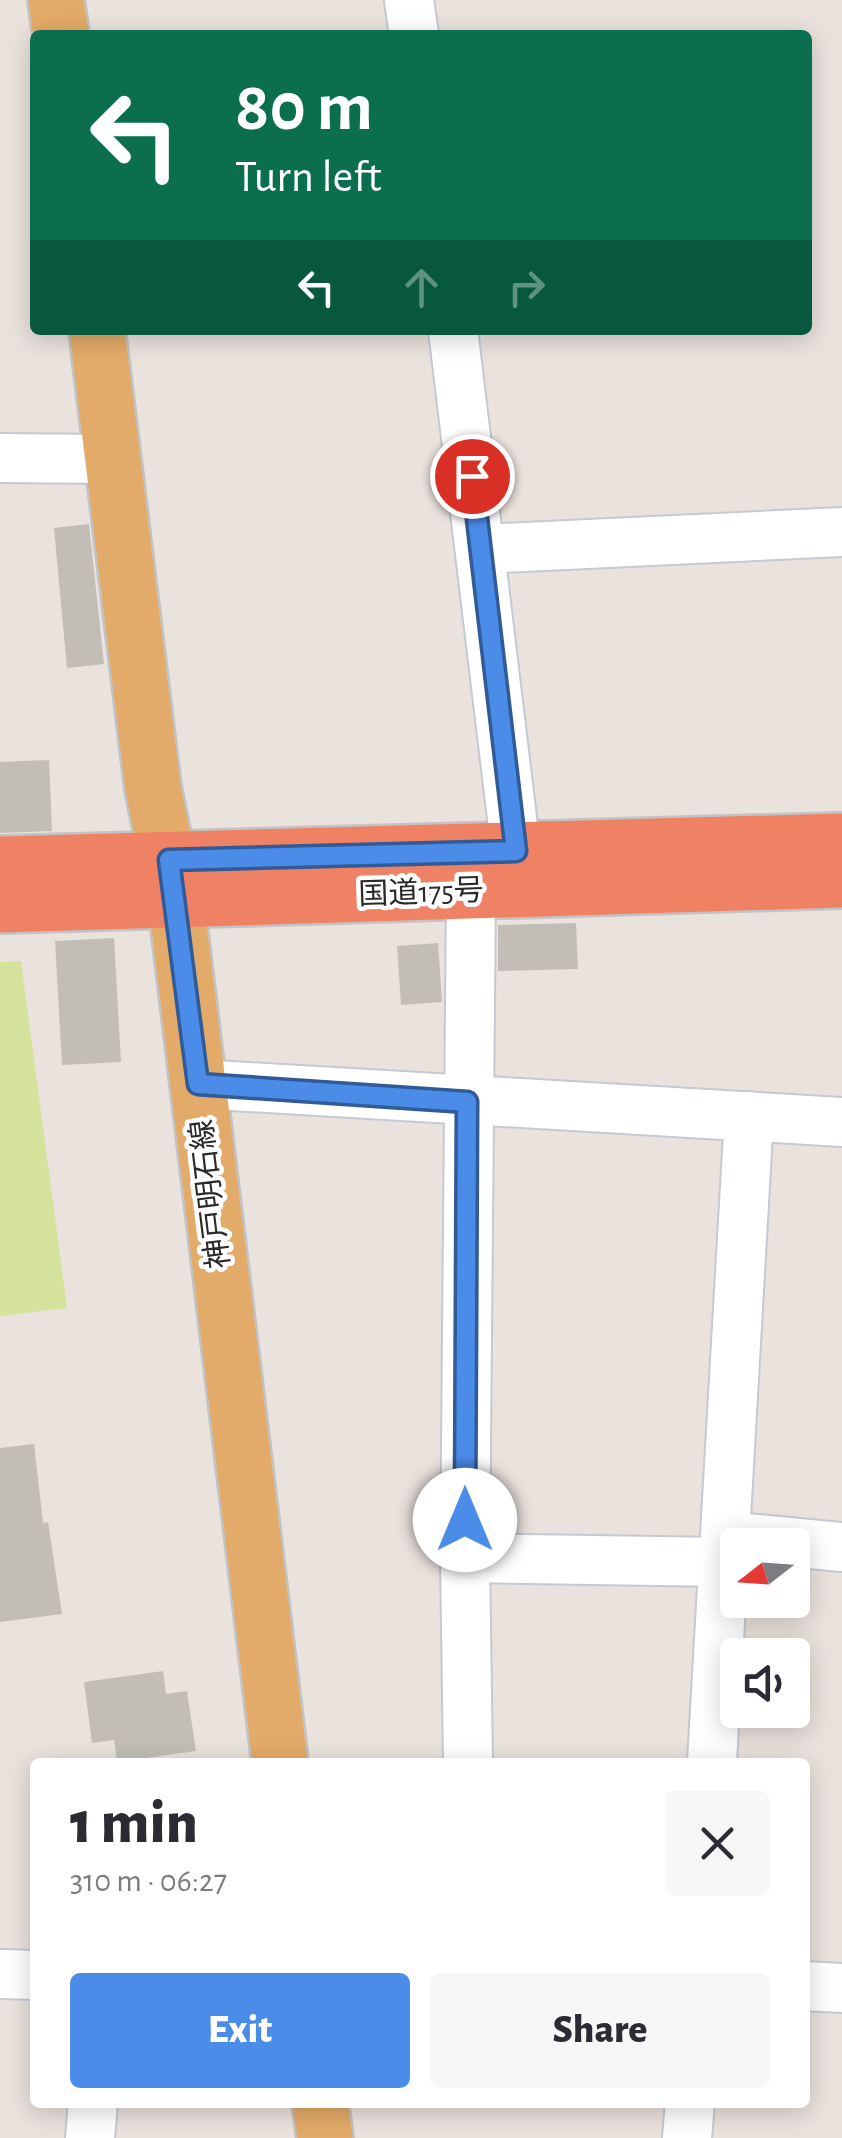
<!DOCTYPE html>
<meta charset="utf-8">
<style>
:root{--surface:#fff;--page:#f7f7f7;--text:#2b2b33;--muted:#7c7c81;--accent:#4c8ce9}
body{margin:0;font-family:"Alegreya Sans","Noto Sans JP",sans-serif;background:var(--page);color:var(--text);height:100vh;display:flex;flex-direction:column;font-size:38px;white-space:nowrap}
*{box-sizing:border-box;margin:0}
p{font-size:32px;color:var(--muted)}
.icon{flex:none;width:55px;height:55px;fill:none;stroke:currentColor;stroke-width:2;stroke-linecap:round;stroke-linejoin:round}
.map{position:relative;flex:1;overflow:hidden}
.sheet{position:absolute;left:30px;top:1758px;width:780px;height:350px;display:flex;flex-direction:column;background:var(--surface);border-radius:10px;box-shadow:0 5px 25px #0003}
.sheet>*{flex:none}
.top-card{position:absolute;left:30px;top:30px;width:782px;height:305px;border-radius:10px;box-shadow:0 5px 25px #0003;background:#0b6e4f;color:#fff;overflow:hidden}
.needle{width:65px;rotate:253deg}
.buttons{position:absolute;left:720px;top:1528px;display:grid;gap:20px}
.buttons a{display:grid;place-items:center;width:90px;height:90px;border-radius:10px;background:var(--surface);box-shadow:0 5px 25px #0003;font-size:50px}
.pin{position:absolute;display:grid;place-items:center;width:85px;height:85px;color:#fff;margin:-42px;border:5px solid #fff;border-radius:50%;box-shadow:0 2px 10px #0007}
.me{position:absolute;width:110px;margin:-55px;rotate:0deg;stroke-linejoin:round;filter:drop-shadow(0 0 8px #0008)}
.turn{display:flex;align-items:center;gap:35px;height:210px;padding:0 40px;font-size:45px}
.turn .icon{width:130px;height:130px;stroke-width:2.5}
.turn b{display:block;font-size:70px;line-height:85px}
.lanes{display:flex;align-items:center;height:95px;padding:0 40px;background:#0003;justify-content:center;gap:50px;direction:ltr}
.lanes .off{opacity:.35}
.round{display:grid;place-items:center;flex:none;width:105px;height:105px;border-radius:10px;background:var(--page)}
.overview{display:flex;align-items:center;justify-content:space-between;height:170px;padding:0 40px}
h1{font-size:60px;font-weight:800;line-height:75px}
.action{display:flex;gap:20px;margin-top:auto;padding:20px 40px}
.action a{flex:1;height:115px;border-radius:10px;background:var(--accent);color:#fff;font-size:40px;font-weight:800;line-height:115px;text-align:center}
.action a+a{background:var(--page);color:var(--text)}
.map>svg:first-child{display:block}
.pitch{fill:#d4e29b}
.building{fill:#c3bdb8}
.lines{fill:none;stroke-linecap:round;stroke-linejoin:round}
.minor-casing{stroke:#c5cad2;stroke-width:52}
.major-casing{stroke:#c3c3c3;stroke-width:60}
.highway-casing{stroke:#c3c3c3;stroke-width:60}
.minor{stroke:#fff;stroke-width:48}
.major{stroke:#e3ab69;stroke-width:55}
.highway{stroke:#ef8164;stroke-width:55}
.route-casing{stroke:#315b97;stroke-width:25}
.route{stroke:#4c8ce9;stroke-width:18}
.labels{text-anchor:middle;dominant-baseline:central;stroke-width:9;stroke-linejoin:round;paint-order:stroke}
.street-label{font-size:30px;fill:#2a2a2a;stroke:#fff}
</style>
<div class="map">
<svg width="842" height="2138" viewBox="0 0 842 2138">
<rect width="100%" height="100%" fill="#eae2dd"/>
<!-- pitch -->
<path class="pitch" d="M 21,961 L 67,1308 L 0,1316 L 0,962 Z"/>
<!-- building -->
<path class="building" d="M 89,524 L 104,664 L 67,668 L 54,528 Z
M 49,760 L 52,831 L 0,833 L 0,762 Z
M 576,923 L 578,969 L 498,971 L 498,925 Z
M 114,938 L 121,1062 L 62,1065 L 55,941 Z
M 438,943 L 442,1002 L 401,1005 L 397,946 Z
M 34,1444 L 43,1523 L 48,1522 L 62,1614 L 0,1622 L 0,1448 Z
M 163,1671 L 166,1694 L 187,1691 L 196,1751 L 117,1762 L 114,1740 L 92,1743 L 84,1682 Z"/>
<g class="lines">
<defs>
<path id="minor" d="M 409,0 L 414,35
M 453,330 L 516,851 L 516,887
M 0,458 L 113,459
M 481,549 L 842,532
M 198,1084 L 842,1122
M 726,1536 L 842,1547
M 465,1558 L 724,1562
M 468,1762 L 465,1558 L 471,892
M 712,1762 L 749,1116
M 0,1974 L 35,1975
M 805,1986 L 842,1988
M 90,2138 L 93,2102
M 687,2138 L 690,2102"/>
<path id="major" d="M 56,0 L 61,35
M 97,330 L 153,788 L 176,901 L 280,1762
M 320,2102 L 325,2138"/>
<path id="highway" d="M 0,864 L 842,841
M 0,905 L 842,880"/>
</defs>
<!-- minor casing -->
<use href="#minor" class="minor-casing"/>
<!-- major casing -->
<use href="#major" class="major-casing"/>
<!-- highway casing -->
<use href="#highway" class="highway-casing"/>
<!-- minor -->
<use href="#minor" class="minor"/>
<!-- major -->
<use href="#major" class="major"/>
<!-- highway -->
<use href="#highway" class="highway"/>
</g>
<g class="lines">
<defs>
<path id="route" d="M 465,1520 L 467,1102 L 198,1084 L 169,860 L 516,851 L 472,476"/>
</defs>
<!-- route casing -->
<use href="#route" class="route-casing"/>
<!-- route -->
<use href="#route" class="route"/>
</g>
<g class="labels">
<!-- street labels -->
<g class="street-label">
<text transform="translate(421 893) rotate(-2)">国道175号</text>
<text transform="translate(211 1194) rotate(-97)">神戸明石線</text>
</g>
</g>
</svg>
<div class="buttons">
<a><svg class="needle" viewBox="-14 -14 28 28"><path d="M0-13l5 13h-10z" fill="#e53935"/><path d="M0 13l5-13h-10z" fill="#7c7c81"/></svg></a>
<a><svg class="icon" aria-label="sound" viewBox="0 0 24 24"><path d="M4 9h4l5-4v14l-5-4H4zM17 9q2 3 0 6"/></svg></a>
</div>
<div class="pin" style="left:472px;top:476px;background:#d93025"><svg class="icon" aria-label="arrive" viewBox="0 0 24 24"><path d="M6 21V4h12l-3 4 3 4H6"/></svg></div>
<svg class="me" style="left:465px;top:1520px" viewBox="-20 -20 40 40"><circle r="19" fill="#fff"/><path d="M0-13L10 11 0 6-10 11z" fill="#4c8ce9"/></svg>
<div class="top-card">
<div class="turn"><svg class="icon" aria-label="left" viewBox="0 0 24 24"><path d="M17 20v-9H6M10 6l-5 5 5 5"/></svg><div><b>80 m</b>Turn left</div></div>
<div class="lanes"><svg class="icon" aria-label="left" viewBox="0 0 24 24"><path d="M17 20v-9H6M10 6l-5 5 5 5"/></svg><svg class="icon off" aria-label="ahead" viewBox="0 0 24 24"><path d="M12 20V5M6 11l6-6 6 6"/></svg><svg class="icon off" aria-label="right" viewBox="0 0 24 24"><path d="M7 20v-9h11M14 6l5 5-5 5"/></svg></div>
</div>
<section class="sheet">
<div class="overview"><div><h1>1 min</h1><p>310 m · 06:27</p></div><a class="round"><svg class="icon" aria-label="close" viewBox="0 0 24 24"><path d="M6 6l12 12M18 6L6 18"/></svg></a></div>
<div class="action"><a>Exit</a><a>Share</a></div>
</section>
</div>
